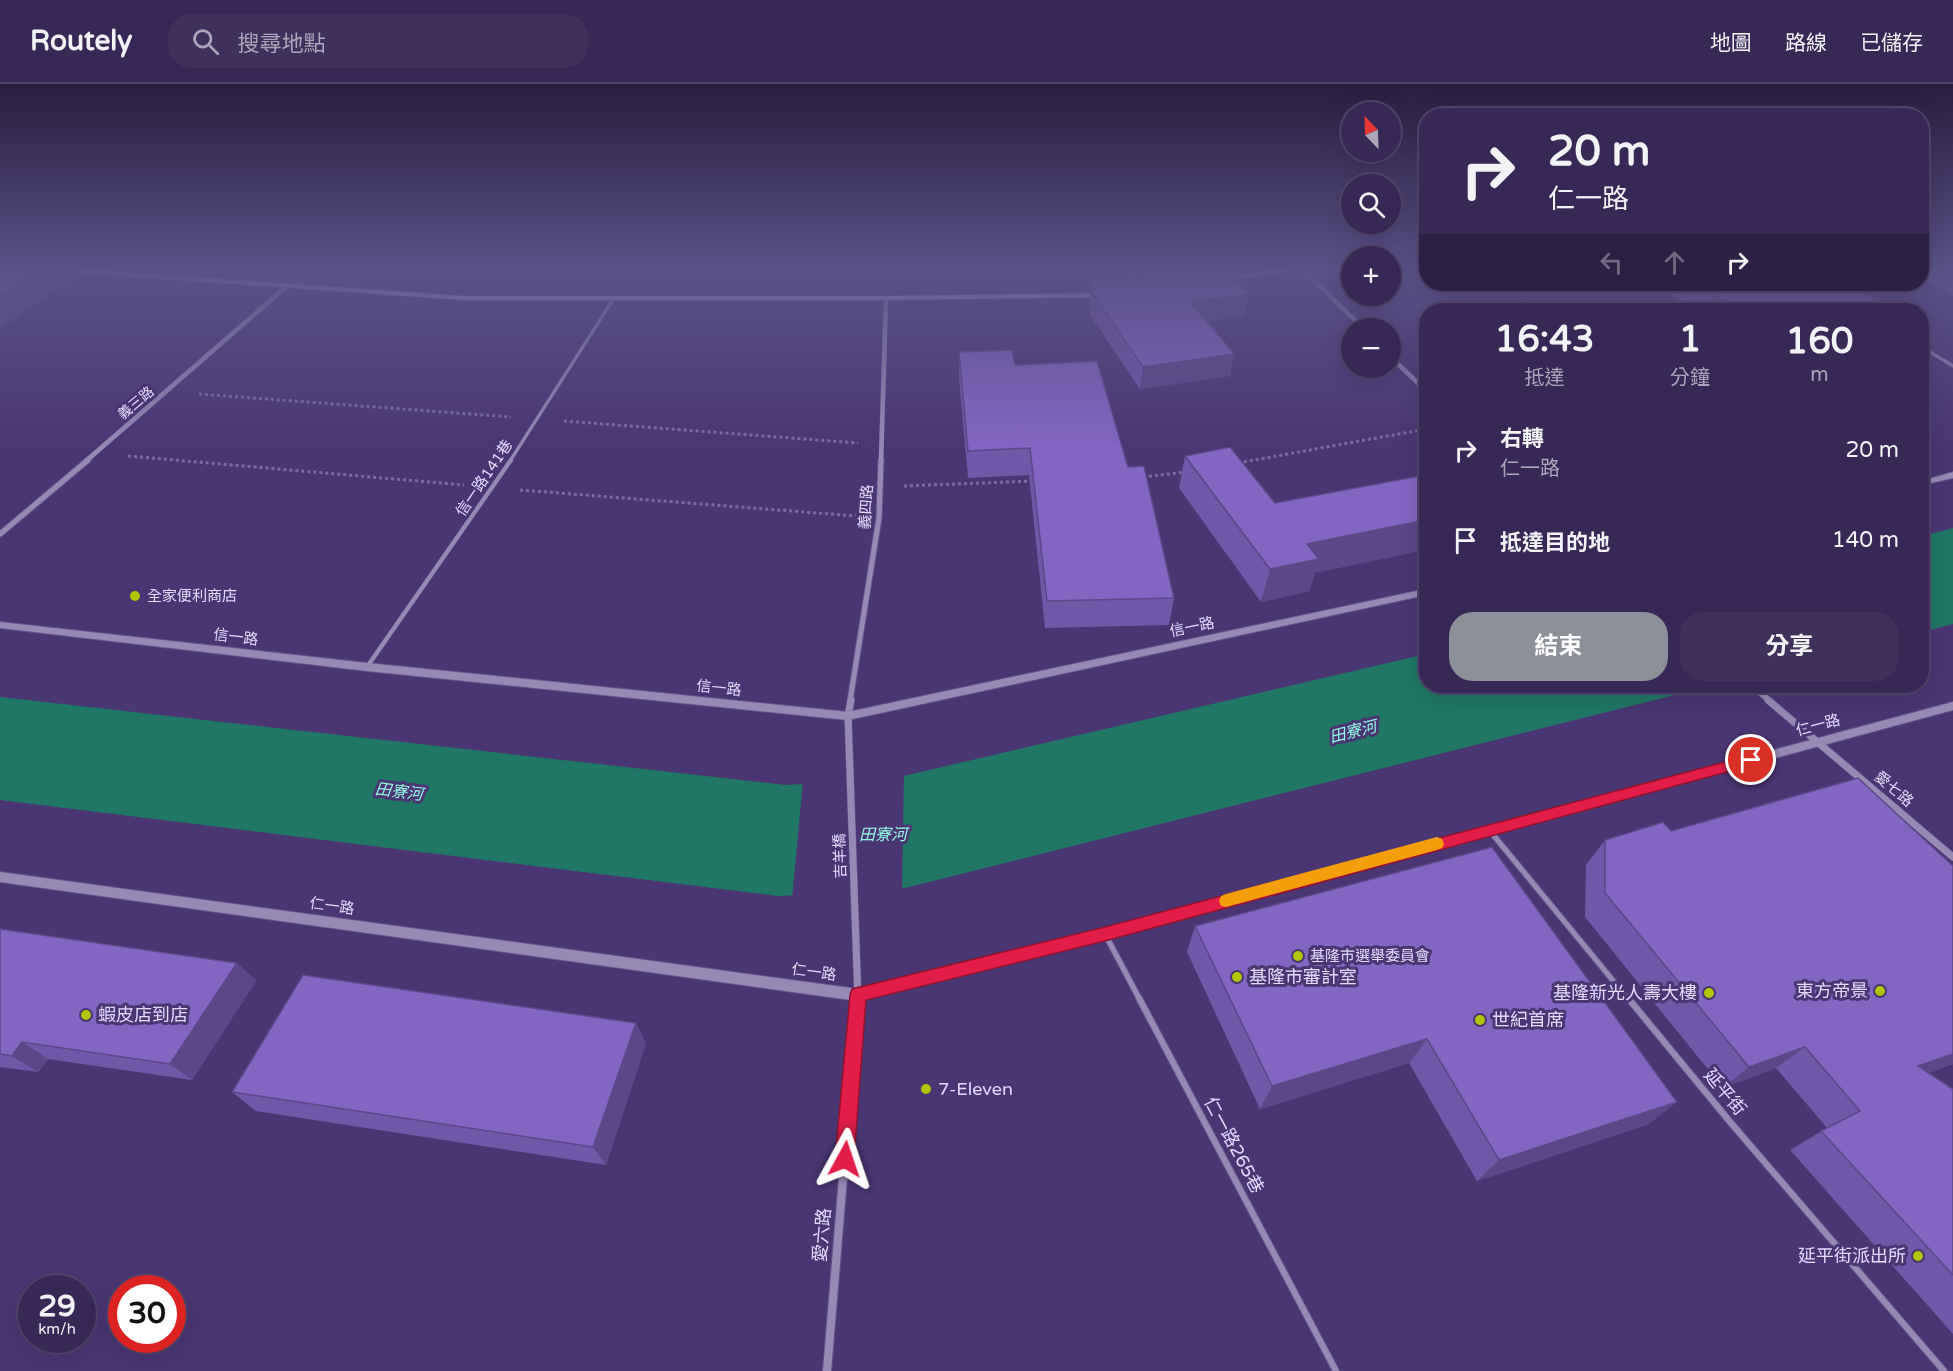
<!DOCTYPE html>
<html lang="zh-TW">
<meta charset="utf-8">
<style>
:root{--surface:#382856;--page:#3f305c;--text:#f1f3f6;--muted:#aba6b9;--line:#52446c;--accent:#8c9099}
body{margin:0;font-family:"Varela Round","Noto Sans TC",sans-serif;background:var(--page);color:var(--text);height:100vh;display:flex;flex-direction:column;font-size:22px;white-space:nowrap}
*{box-sizing:border-box;margin:0}
p{font-size:20px;color:var(--muted)}
.icon{flex:none;width:33px;height:33px;fill:none;stroke:currentColor;stroke-width:2;stroke-linecap:round;stroke-linejoin:round}
.map{position:relative;flex:1;overflow:hidden}
.sheet{position:absolute;left:1419px;top:219px;width:510px;height:390px;display:flex;flex-direction:column;background:var(--surface);border-radius:24px;box-shadow:0 6px 24px #0002,0 0 0 2px var(--line)}
.sheet>*{flex:none}
.banner{position:absolute;left:1419px;top:24px;width:510px;height:183px;border-radius:24px;box-shadow:0 6px 24px #0002,0 0 0 2px var(--line);background:#382856;color:var(--text);overflow:hidden}
.needle{width:39px;rotate:337deg}
.tools{position:absolute;left:1341px;top:18px;display:grid;gap:12px}
.tools a{display:grid;place-items:center;width:60px;height:60px;border-radius:50%;background:var(--surface);box-shadow:0 6px 24px #0002,0 0 0 2px var(--line);font-size:30px}
.speed{position:absolute;left:18px;top:1191px;display:flex;gap:12px;font-size:30px;font-weight:700;text-align:center}
.speed>*{display:grid;place-content:center;width:78px;height:78px;border-radius:50%;background:var(--surface);box-shadow:0 6px 24px #0002,0 0 0 2px var(--line);line-height:1}
.speed small{font-size:15px;font-weight:400}
.speed .limit{border:9px solid #d22;background:#fff;color:#111}
.pin{position:absolute;display:grid;place-items:center;width:51px;height:51px;color:#fff;margin:-26px;border:3px solid #fff;border-radius:50%;box-shadow:0 2px 6px #0007}
.me{position:absolute;width:66px;margin:-33px;rotate:5deg;stroke-linejoin:round;filter:drop-shadow(0 0 4px #0008)}
.turn{display:flex;align-items:center;gap:21px;height:126px;padding:0 30px;font-size:27px}
.turn .icon{width:78px;height:78px;stroke-width:2.5}
.turn b{display:block;font-size:42px;line-height:51px}
.lanes{display:flex;align-items:center;height:57px;padding:0 30px;background:#0003;justify-content:center;gap:30px;direction:ltr}
.lanes .off{opacity:.35}
.eta{display:flex;justify-content:space-evenly;align-items:center;height:102px;text-align:center}
.eta b{font-size:36px;font-weight:700;line-height:42px}
.button{display:flex;gap:12px;margin-top:auto;padding:12px 30px}
.button a{flex:1;height:69px;border-radius:24px;background:var(--accent);color:#fff;font-size:24px;font-weight:700;line-height:69px;text-align:center}
.button a+a{background:var(--page);color:var(--text)}
ul{padding:0;list-style:none}
li{display:flex;align-items:center;gap:18px;height:90px;padding:0 30px}
li div{flex:1}
li b{display:block;font-size:22px}
li em{font-style:normal}
header{display:flex;align-items:center;gap:36px;box-sizing:border-box;height:84px;padding:0 30px;background:var(--surface);border-bottom:2px solid var(--line)}
header strong{font-size:28px}
nav{display:flex;gap:33px;margin-inline-start:auto;font-size:21px}
.search{width:420px;height:54px;background:var(--page);display:flex;align-items:center;gap:15px;box-sizing:border-box;padding:0 21px;border-radius:24px;color:var(--muted);font-size:22px}
.map>svg:first-child{display:block}
.water{fill:#207766}
.pier{fill:#4a3673}
.lines{fill:none;stroke-linecap:round;stroke-linejoin:round}
.service-far3-casing{stroke:#66538c;stroke-width:4}
.service-far2-casing{stroke:#66538c;stroke-width:5}
.service-far1-casing{stroke:#66538c;stroke-width:7}
.service-casing{stroke:#66538c;stroke-width:8}
.minor-far3-casing{stroke:#66538c;stroke-width:5}
.minor-far2-casing{stroke:#66538c;stroke-width:7}
.minor-far1-casing{stroke:#66538c;stroke-width:8}
.minor-casing{stroke:#66538c;stroke-width:10}
.tertiary-casing{stroke:#66538c;stroke-width:2}
.secondary-casing{stroke:#66538c;stroke-width:2}
.path{stroke:#7c6ba0;stroke-width:3;stroke-dasharray:3 3;stroke-linecap:butt}
.service-far3{stroke:#958ab4;stroke-width:3}
.service-far2{stroke:#958ab4;stroke-width:4}
.service-far1{stroke:#958ab4;stroke-width:5}
.service{stroke:#958ab4;stroke-width:6}
.minor-far3{stroke:#958ab4;stroke-width:4.5}
.minor-far2{stroke:#958ab4;stroke-width:5}
.minor-far1{stroke:#958ab4;stroke-width:7}
.minor{stroke:#958ab4;stroke-width:8}
.tertiary{fill:#958ab4;fill-rule:evenodd}
.secondary{fill:#c3b0f4;fill-rule:evenodd}
.wall{fill:#7157a7}
.shaded-wall{fill:#5c4788}
.building{fill:#8365c2;stroke:#5c4788;stroke-width:1.5}
.route{fill:#e11d48;stroke:#92132f;stroke-width:1.5}
.slow{fill:#f59e0b}
.poi-dot{fill:#b1c500;stroke:#4a3673;stroke-width:2}
.labels{text-anchor:middle;dominant-baseline:central;stroke-width:6;stroke-linejoin:round;paint-order:stroke}
.far-street-label{font-size:14px;fill:#e3d9fe;stroke:#4a3673}
.street-label{font-size:15px;fill:#e3d9fe;stroke:#4a3673}
.poi-label{font-size:15px;fill:#e3d9fe;stroke:#4a3673;text-anchor:start}
.water-label{font-size:16px;font-style:italic;fill:#93f9e1;stroke:#4a3673}
.near-poi-label{font-size:18px;fill:#e3d9fe;stroke:#4a3673;text-anchor:start}
.near-street-label{font-size:18px;fill:#e3d9fe;stroke:#4a3673}
</style>
<header>
<strong>Routely</strong>
<div class="search"><svg class="icon" aria-label="search" viewBox="0 0 24 24"><circle cx="10" cy="10" r="6"/><path d="M15 15l6 6"/></svg>搜尋地點</div>
<nav><a>地圖</a><a>路線</a><a>已儲存</a></nav>
</header>
<div class="map">
<svg width="1953" height="1287" viewBox="0 0 1953 1287">
<rect width="100%" height="100%" fill="#4a3673"/>
<!-- water -->
<path class="water" d="M 1953,444 L 1953,540 L 1922,548 L 1922,452 Z
M 1426,570 L 1426,602 L 1711,602 L 897,806 L 778,812 L 0,716 L 0,613 L 786,701 L 895,694 Z"/>
<!-- pier -->
<path class="pier" d="M 904,689 L 902,808 L 792,815 L 803,697 Z"/>
<g class="lines">
<defs>
<path id="service-far3" d="M 1922,263 L 1953,282
M 510,377 L 614,214"/>
<path id="service-far2" d="M 367,583 L 511,376"/>
<path id="service-far1" d="M 1490,747 L 1629,916
M 1105,850 L 1140,916"/>
<path id="service" d="M 1139,914 L 1336,1287
M 1628,914 L 1731,1039 L 1944,1287"/>
<path id="minor-far3" d="M 1301,184 L 1363,244
M 1390,272 L 1426,307
M 86,377 L 286,203
M 881,377 L 886,214"/>
<path id="minor-far2" d="M 0,450 L 88,376
M 1752,602 L 1770,617
M 850,617 L 879,434 L 881,376"/>
<path id="minor-far1" d="M 851,616 L 848,632 L 858,916
M 1768,616 L 1953,773"/>
<path id="minor" d="M 827,1287 L 858,914"/>
<path id="tertiary" d="M 1953,388 L 1953,394 L 1922,401 L 1922,397 Z
M 1426,505 L 1426,511 L 848,636 L 367,587 L 0,544 L 0,538 L 367,579 L 848,628 Z
M 1953,618 L 1953,626 L 1105,855 L 858,917 L 0,798 L 0,788 L 858,905 L 1105,845 Z"/>
<path id="secondary" d="M 31,184 L 66,184 L 463,212 L 886,212 L 1106,209 L 1110,211 L 1106,213 L 886,216 L 463,216 L 35,186 Z
M 1282,184 L 1301,184 L 1297,186 L 1219,198 L 1215,196 L 1219,194 Z"/>
</defs>
<!-- service-far3 casing -->
<use href="#service-far3" class="service-far3-casing"/>
<!-- service-far2 casing -->
<use href="#service-far2" class="service-far2-casing"/>
<!-- service-far1 casing -->
<use href="#service-far1" class="service-far1-casing"/>
<!-- service casing -->
<use href="#service" class="service-casing"/>
<!-- minor-far3 casing -->
<use href="#minor-far3" class="minor-far3-casing"/>
<!-- minor-far2 casing -->
<use href="#minor-far2" class="minor-far2-casing"/>
<!-- minor-far1 casing -->
<use href="#minor-far1" class="minor-far1-casing"/>
<!-- minor casing -->
<use href="#minor" class="minor-casing"/>
<!-- tertiary casing -->
<use href="#tertiary" class="tertiary-casing"/>
<!-- secondary casing -->
<use href="#secondary" class="secondary-casing"/>
<!-- path -->
<path class="path" d="M 199,310 L 511,333
M 564,337 L 858,359
M 128,372 L 464,401
M 1238,379 L 1426,345
M 1143,393 L 1186,388
M 904,402 L 1034,397
M 520,406 L 856,432"/>
<!-- service-far3 -->
<use href="#service-far3" class="service-far3"/>
<!-- service-far2 -->
<use href="#service-far2" class="service-far2"/>
<!-- service-far1 -->
<use href="#service-far1" class="service-far1"/>
<!-- service -->
<use href="#service" class="service"/>
<!-- minor-far3 -->
<use href="#minor-far3" class="minor-far3"/>
<!-- minor-far2 -->
<use href="#minor-far2" class="minor-far2"/>
<!-- minor-far1 -->
<use href="#minor-far1" class="minor-far1"/>
<!-- minor -->
<use href="#minor" class="minor"/>
<!-- tertiary -->
<use href="#tertiary" class="tertiary"/>
<!-- secondary -->
<use href="#secondary" class="secondary"/>
</g>
<!-- wall -->
<path class="wall" d="M 538,184 L 611,184 L 609,188 L 540,188 Z
M 1088,184 L 1240,184 L 1227,186 L 1249,210 L 1244,232 L 1207,237 L 1234,270 L 1230,292 L 1140,305 L 1090,231 L 1090,208 L 1089,208 Z
M 1922,184 L 1953,184 L 1953,212 L 1922,195 Z
M 1656,200 L 1848,200 L 1893,226 L 1695,226 Z
M 959,268 L 1015,281 L 1128,383 L 1174,514 L 1169,541 L 1045,544 L 1029,391 L 968,394 L 959,294 Z
M 1185,372 L 1315,489 L 1309,507 L 1261,518 L 1179,404 Z
M 1671,747 L 1953,782 L 1953,980 L 1928,989 L 1953,1005 L 1953,1250 L 1790,1066 L 1827,1044 L 1776,984 L 1723,1004 L 1585,833 L 1586,781 L 1605,756 Z
M 1195,842 L 1649,1040 L 1477,1097 L 1409,979 L 1260,1025 L 1187,868 Z
M 0,845 L 237,879 L 256,897 L 192,996 L 48,975 L 38,988 L 0,983 Z
M 646,959 L 606,1081 L 256,1027 L 232,1008 Z"/>
<!-- shaded-wall -->
<path class="shaded-wall" d="M 42,184 L 73,184 L 77,191 L 0,245 L 0,212 Z
M 1157,184 L 1240,184 L 1211,188 L 1135,205 L 1137,187 Z
M 1546,200 L 1564,200 L 1545,203 Z
M 1249,210 L 1244,232 L 1188,240 L 1191,218 Z
M 1234,270 L 1230,292 L 1140,305 L 1143,283 Z
M 1426,436 L 1426,466 L 1315,489 L 1309,507 L 1261,518 L 1270,485 L 1307,460 Z
M 237,879 L 256,897 L 192,996 L 170,980 Z
M 636,939 L 646,959 L 606,1081 L 593,1063 Z
M 1427,955 L 1409,979 L 1260,1025 L 1272,1002 Z
M 22,958 L 48,975 L 38,988 L 12,972 Z
M 1805,963 L 1776,984 L 1723,1004 L 1749,983 Z
M 1953,970 L 1953,980 L 1886,1003 L 1918,982 Z
M 1677,1018 L 1649,1040 L 1477,1097 L 1499,1076 Z"/>
<!-- building -->
<path class="building" d="M 0,184 L 42,184 L 0,212 Z
M 1090,184 L 1157,184 L 1137,187 L 1090,190 Z
M 1190,184 L 1225,184 L 1249,210 L 1191,218 L 1234,270 L 1143,283 L 1092,209 L 1091,195 L 1138,192 Z
M 1699,200 L 1848,200 L 1893,226 L 1739,226 Z
M 1012,266 L 1015,281 L 1097,277 L 1128,383 L 1144,382 L 1174,514 L 1047,517 L 1030,364 L 968,367 L 959,268 Z
M 1230,363 L 1275,419 L 1425,391 L 1426,393 L 1426,436 L 1307,460 L 1319,475 L 1270,485 L 1185,372 Z
M 1858,694 L 1953,782 L 1953,970 L 1918,982 L 1953,1005 L 1953,1191 L 1821,1047 L 1860,1027 L 1805,963 L 1749,983 L 1605,809 L 1605,756 L 1663,738 L 1671,747 Z
M 1492,763 L 1677,1018 L 1499,1076 L 1427,955 L 1272,1002 L 1195,842 Z
M 0,845 L 237,879 L 170,980 L 22,958 L 12,972 L 0,970 Z
M 303,891 L 636,939 L 593,1063 L 232,1008 Z"/>
<!-- sky -->
<linearGradient id="sky" x2="0" y2="1"><stop stop-color="#291e3f"/><stop offset="0.51" stop-color="#5a5288"/><stop offset="1" stop-color="#5a5288" stop-opacity="0"/></linearGradient>
<rect width="1953" height="364" fill="url(#sky)"/>
<!-- route -->
<path class="route" d="M 1751,671 L 1756,672 L 1758,676 L 1756,680 L 1105,857 L 866,916 L 854,1075 L 851,1082 L 845,1085 L 838,1082 L 835,1075 L 850,911 L 852,905 L 1105,843 Z"/>
<!-- slow -->
<path class="slow" d="M 1437,753 L 1442,755 L 1444,760 L 1442,764 L 1437,766 L 1226,823 L 1221,822 L 1219,817 L 1221,812 L 1226,810 Z"/>
<!-- markers -->
<g class="poi-dot">
<circle cx="135" cy="512" r="6"/>
<circle cx="1298" cy="872" r="6"/>
<circle cx="1237" cy="893" r="6"/>
<circle cx="1880" cy="907" r="6"/>
<circle cx="1709" cy="909" r="6"/>
<circle cx="86" cy="931" r="6"/>
<circle cx="1480" cy="936" r="6"/>
<circle cx="926" cy="1005" r="6"/>
<circle cx="1918" cy="1172" r="6"/>
</g>
<g class="labels">
<!-- far-street labels -->
<g class="far-street-label">
<text transform="translate(136 319) rotate(-40)">義三路</text>
</g>
<!-- street labels -->
<g class="street-label">
<text transform="translate(484 394) rotate(-56)">信一路141巷</text>
<text transform="translate(866 423) rotate(-86)">義四路</text>
<text transform="translate(1192 543) rotate(-12)">信一路</text>
<text transform="translate(236 553) rotate(7)">信一路</text>
<text transform="translate(719 604) rotate(6)">信一路</text>
<text transform="translate(1818 641) rotate(-15)">仁一路</text>
<text transform="translate(1894 705) rotate(40)">愛七路</text>
<text transform="translate(840 772) rotate(-92)">吉羊橋</text>
<text transform="translate(332 822) rotate(8)">仁一路</text>
<text transform="translate(814 888) rotate(8)">仁一路</text>
</g>
<!-- poi labels -->
<g class="poi-label">
<text x="147" y="512">全家便利商店</text>
<text x="1310" y="872">基隆市選舉委員會</text>
</g>
<!-- water labels -->
<g class="water-label">
<text transform="translate(1353 648) rotate(-14)">田寮河</text>
<text transform="translate(399 708) rotate(7)">田寮河</text>
<text x="883" y="751">田寮河</text>
</g>
<!-- near-poi labels -->
<g class="near-poi-label">
<text x="1249" y="893">基隆市審計室</text>
<text x="1868" y="907" text-anchor="end">東方帝景</text>
<text x="1697" y="909" text-anchor="end">基隆新光人壽大樓</text>
<text x="98" y="931">蝦皮店到店</text>
<text x="1492" y="936">世紀首席</text>
<text x="938" y="1005">7-Eleven</text>
<text x="1906" y="1172" text-anchor="end">延平街派出所</text>
</g>
<!-- near-street labels -->
<g class="near-street-label">
<text transform="translate(1725 1008) rotate(50)">延平街</text>
<text transform="translate(1234 1061) rotate(62)">仁一路265巷</text>
<text transform="translate(822 1151) rotate(-85)">愛六路</text>
</g>
</g>
</svg>
<div class="tools">
<a><svg class="needle" viewBox="-14 -14 28 28"><path d="M0-13l5 13h-10z" fill="#e53935"/><path d="M0 13l5-13h-10z" fill="#aba6b9"/></svg></a>
<a><svg class="icon" aria-label="search" viewBox="0 0 24 24"><circle cx="10" cy="10" r="6"/><path d="M15 15l6 6"/></svg></a>
<a>+</a>
<a>−</a>
</div>
<div class="speed"><div>29<small>km/h</small></div><div class="limit">30</div></div>
<div class="pin" style="left:1751px;top:676px;background:#d93025"><svg class="icon" aria-label="arrive" viewBox="0 0 24 24"><path d="M6 21V4h12l-3 4 3 4H6"/></svg></div>
<svg class="me" style="left:845px;top:1075px" viewBox="-20 -20 40 40"><path d="M0-17L14 15 0 8-14 15z" fill="#e11d48" stroke="#fff" stroke-width="4"/></svg>
<div class="banner">
<div class="turn"><svg class="icon" aria-label="right" viewBox="0 0 24 24"><path d="M7 20v-9h11M14 6l5 5-5 5"/></svg><div><b>20 m</b>仁一路</div></div>
<div class="lanes"><svg class="icon off" aria-label="left" viewBox="0 0 24 24"><path d="M17 20v-9H6M10 6l-5 5 5 5"/></svg><svg class="icon off" aria-label="ahead" viewBox="0 0 24 24"><path d="M12 20V5M6 11l6-6 6 6"/></svg><svg class="icon" aria-label="right" viewBox="0 0 24 24"><path d="M7 20v-9h11M14 6l5 5-5 5"/></svg></div>
</div>
<section class="sheet">
<div class="eta">
<div><b>16:43</b><p>抵達</p></div>
<div><b>1</b><p>分鐘</p></div>
<div><b>160</b><p>m</p></div>
</div>
<ul>
<li><svg class="icon" aria-label="right" viewBox="0 0 24 24"><path d="M7 20v-9h11M14 6l5 5-5 5"/></svg><div><b>右轉</b><p>仁一路</p></div><em>20 m</em></li>
<li><svg class="icon" aria-label="arrive" viewBox="0 0 24 24"><path d="M6 21V4h12l-3 4 3 4H6"/></svg><div><b>抵達目的地</b></div><em>140 m</em></li>
</ul>
<div class="button"><a>結束</a><a>分享</a></div>
</section>
</div>
